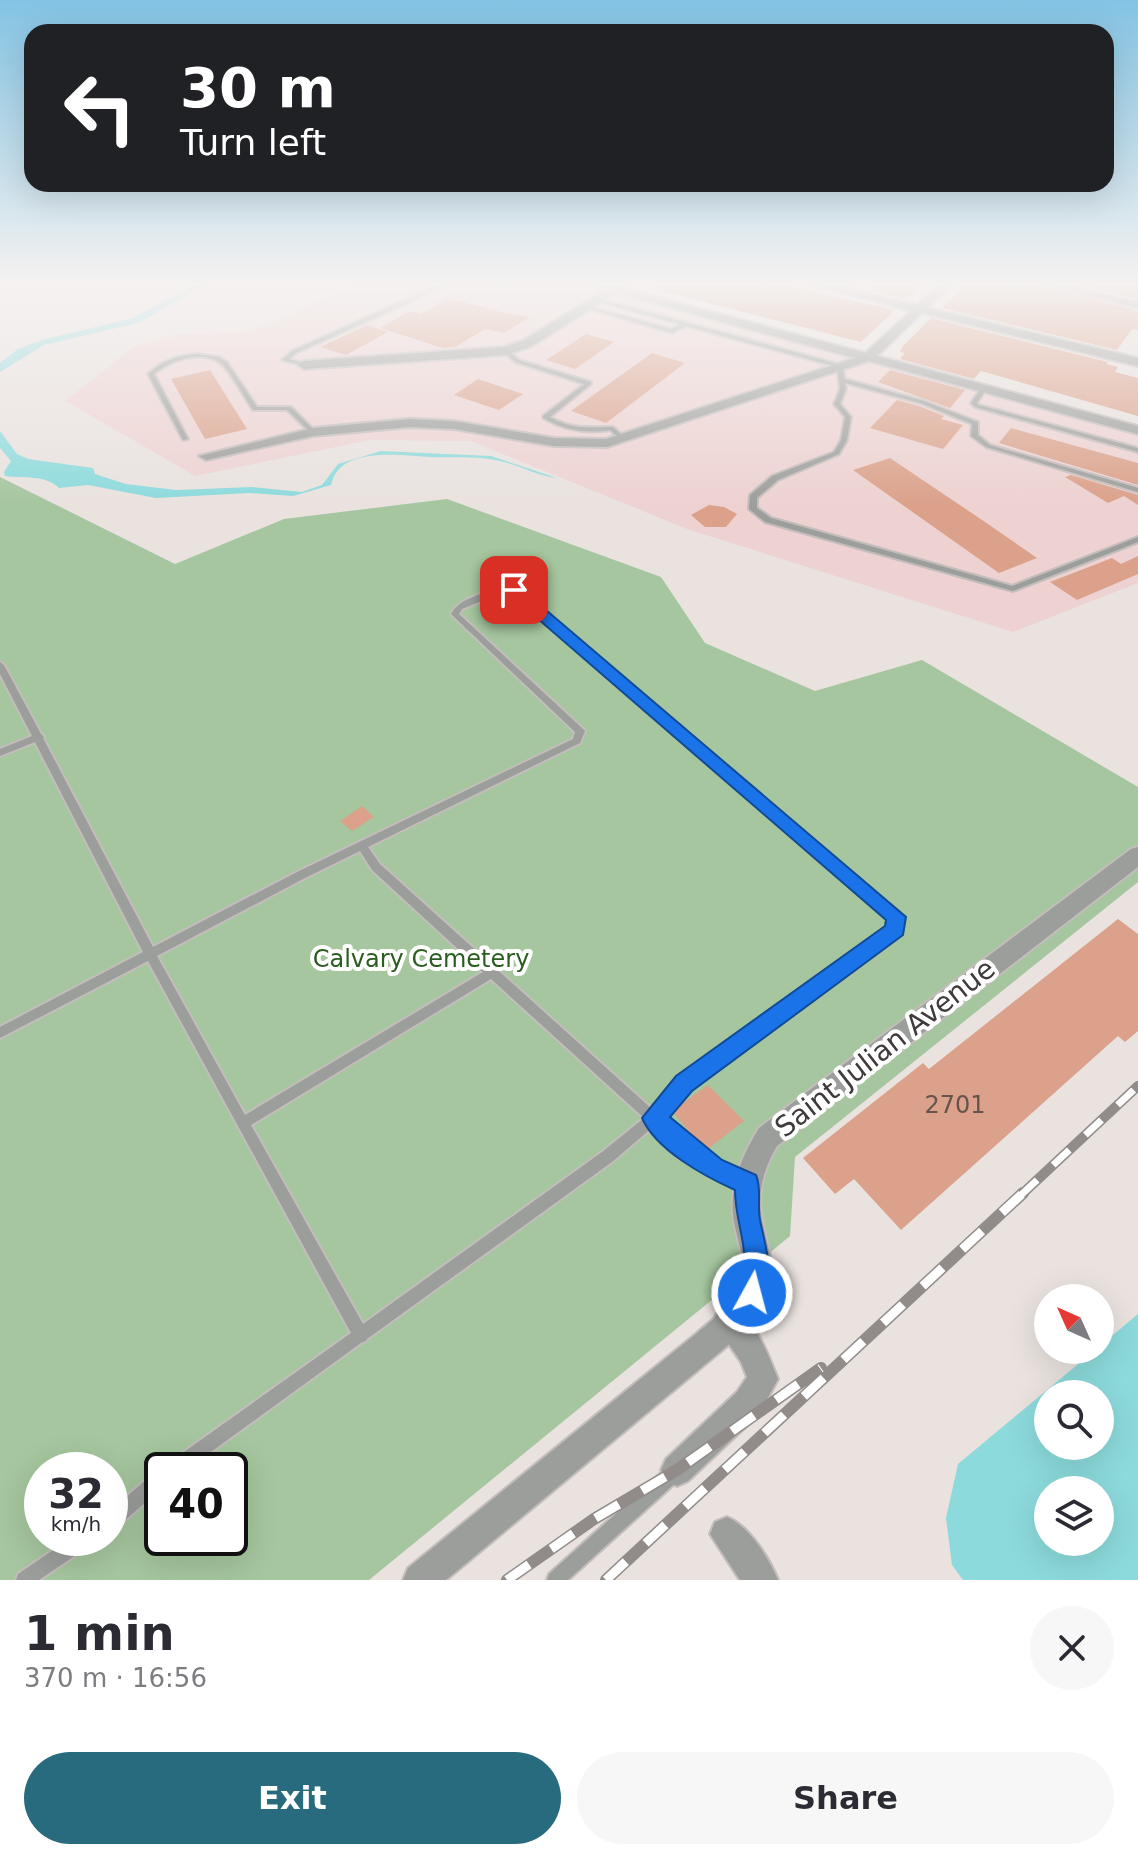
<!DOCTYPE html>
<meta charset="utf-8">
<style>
:root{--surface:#fff;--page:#f7f7f7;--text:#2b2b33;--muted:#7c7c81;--accent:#296b7e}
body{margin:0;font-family:"DejaVu Sans",sans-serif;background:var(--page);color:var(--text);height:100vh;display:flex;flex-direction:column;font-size:30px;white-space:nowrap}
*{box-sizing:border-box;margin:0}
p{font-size:26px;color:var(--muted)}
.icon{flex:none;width:44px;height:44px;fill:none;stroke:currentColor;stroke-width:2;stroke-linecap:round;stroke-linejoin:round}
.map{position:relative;height:1580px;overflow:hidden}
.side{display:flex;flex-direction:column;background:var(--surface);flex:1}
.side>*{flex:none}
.banner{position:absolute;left:24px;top:24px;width:1090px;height:168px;border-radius:24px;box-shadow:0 8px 32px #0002;background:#202124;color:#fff;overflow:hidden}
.needle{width:52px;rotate:315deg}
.tools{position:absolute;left:1034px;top:1284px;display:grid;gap:16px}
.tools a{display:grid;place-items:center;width:80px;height:80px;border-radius:50%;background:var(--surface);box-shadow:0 8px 32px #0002;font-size:40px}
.speed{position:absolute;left:24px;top:1452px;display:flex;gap:16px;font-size:40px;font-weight:700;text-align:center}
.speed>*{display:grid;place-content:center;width:104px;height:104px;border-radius:50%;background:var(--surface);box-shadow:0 8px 32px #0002;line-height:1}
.speed small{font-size:20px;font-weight:400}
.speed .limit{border:4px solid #111;border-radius:12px;background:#fff;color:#111}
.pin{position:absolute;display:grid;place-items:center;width:68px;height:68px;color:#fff;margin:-34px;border-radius:16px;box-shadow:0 4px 12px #0006}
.me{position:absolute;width:88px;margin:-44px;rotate:7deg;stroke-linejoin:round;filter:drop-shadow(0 0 6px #0008)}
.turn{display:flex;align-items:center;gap:28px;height:168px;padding:0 24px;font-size:36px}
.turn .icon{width:104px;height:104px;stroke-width:2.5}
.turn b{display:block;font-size:56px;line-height:68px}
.round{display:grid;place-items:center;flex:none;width:84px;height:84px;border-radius:42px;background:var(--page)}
.summary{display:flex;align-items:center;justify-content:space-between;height:136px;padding:0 24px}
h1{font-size:48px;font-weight:700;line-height:60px}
.cta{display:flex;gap:16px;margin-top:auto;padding:16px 24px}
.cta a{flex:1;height:92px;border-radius:48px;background:var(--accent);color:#fff;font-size:32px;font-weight:700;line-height:92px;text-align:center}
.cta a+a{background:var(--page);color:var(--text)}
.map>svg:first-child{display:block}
.industrial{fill:#edd2d1}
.green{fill:#a5c69e;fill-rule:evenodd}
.water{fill:#8cdadc;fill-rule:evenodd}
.building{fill:#dba18a}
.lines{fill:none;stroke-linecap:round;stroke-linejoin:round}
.service-casing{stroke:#c3bdbb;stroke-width:4}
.minor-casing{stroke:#c3bdbb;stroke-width:4}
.tertiary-casing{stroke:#c3bdbb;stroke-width:4}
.service{fill:#9c9e9c;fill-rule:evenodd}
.minor{fill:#9c9e9c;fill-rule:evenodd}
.tertiary{fill:#9c9e9c;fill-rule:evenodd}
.rail-far1-casing{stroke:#918c8a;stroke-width:10}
.rail-casing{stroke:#918c8a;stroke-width:12}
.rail-far1{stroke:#fff;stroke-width:7;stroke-dasharray:22;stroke-linecap:butt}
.rail{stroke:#fff;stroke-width:9;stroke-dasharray:27;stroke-linecap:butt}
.route{fill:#1a73e8;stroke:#114b97;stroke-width:2}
.labels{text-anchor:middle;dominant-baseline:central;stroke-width:8;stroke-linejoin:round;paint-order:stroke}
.park-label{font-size:24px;fill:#2b5d20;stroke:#fff}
.near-number-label{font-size:24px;fill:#65544e}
.near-street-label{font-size:28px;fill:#3e3b3a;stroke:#fff}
</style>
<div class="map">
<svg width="1138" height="1580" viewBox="0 0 1138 1580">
<rect width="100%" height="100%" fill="#e9e2df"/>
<!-- industrial -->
<path class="industrial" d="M 360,284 L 579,284 L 1138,435 L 1138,583 L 1013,632 L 687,529 L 471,441 L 370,440 L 195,476 L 66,401 L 133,347 L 180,334 L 249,332 Z"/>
<!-- green -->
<path class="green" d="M 0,477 L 175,564 L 284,519 L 447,499 L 661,577 L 705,643 L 815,691 L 922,660 L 1138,787 L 1138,882 L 795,1157 L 790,1236 L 369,1580 L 0,1580 ZM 42,1470 L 110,1470 L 110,1538 L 42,1538 ZM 162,1470 L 230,1470 L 230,1538 L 162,1538 Z"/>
<!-- water -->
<path class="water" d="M 196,284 L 207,284 L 138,323 L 44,345 L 0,372 L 0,363 L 18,349 L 42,340 L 133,318 Z
M 0,431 L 17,454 L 28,459 L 93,468 L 95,474 L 126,484 L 176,490 L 252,487 L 302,492 L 322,485 L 338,464 L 381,451 L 491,456 L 557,478 C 538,476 523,467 504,462 C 478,455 456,458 430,457 C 401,456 340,445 331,485 L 293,496 L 249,493 L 156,498 L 88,485 L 59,488 C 44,474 25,479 5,476 L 4,472 L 11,461 L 0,448 Z
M 1138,1314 L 1138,1580 L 963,1580 L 952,1565 L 946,1518 L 958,1464 L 1095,1350 L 1100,1350 L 1100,1346 ZM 1048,1394 L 1100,1394 L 1100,1446 L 1048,1446 ZM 1048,1490 L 1100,1490 L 1100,1542 L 1048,1542 Z"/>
<!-- building -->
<path class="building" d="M 657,284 L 776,284 L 895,310 L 861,342 L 657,290 Z
M 875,284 L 921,284 L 906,299 L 869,290 Z
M 968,284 L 1037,284 L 1138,311 L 1138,330 L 1132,329 L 1117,350 L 942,308 Z
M 1077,284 L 1138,284 L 1138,299 Z
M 449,298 L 505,313 L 530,317 L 504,333 L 485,329 L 455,347 L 443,348 L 380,328 L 410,311 L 420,314 Z
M 931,318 L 1108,362 L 1106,364 L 1118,367 L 1115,372 L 1138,378 L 1138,416 L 981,371 L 974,379 L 900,359 L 905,353 L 900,352 L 903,346 Z
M 367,325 L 388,332 L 346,355 L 320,347 Z
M 586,334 L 614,342 L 575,369 L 546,360 Z
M 652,353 L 685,363 L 606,423 L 571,411 Z
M 210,370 L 247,429 L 205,439 L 171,379 Z
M 890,370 L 965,390 L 950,408 L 878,382 Z
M 478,379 L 523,394 L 499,410 L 454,395 Z
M 897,400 L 919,406 L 944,416 L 941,419 L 963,425 L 943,449 L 870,428 Z
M 1011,428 L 1138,463 L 1138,485 L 999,443 Z
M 890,458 L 985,522 L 1037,558 L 999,573 L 853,470 Z
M 1071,475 L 1138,495 L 1138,505 L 1124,496 L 1108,503 L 1065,477 Z
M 709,505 L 724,507 L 737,514 L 726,527 L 705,527 L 691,515 Z
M 1138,556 L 1138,574 L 1077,600 L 1050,582 L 1112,558 L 1121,564 Z
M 362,806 L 374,817 L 352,831 L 340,821 Z
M 1118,919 L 1138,934 L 1138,1031 L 1125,1042 L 1118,1036 L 901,1230 L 854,1179 L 835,1194 L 803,1158 L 923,1063 L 929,1069 Z
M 708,1085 L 744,1121 L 705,1151 L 672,1111 Z"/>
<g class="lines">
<defs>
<path id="service" d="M 439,284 L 446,284 L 409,303 L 296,353 L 289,359 L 306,364 L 306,366 L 282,360 L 292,351 Z
M 592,284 L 602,284 L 617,289 L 614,291 Z
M 597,298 L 842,365 L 845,379 L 924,401 L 978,422 L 978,435 L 990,445 L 1138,488 L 1138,492 L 986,447 L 971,436 L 972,424 L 920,403 L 845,383 L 846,389 L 840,404 L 851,417 L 847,440 L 839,454 L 778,480 L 757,498 L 757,508 L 771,518 L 1012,586 L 1138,537 L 1138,542 L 1013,591 L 765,522 L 749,509 L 750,495 L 772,476 L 834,452 L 841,440 L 845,417 L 834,404 L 840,389 L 837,367 L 686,326 L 672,333 L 582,307 L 585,305 L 671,329 L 680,324 L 595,301 L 594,300 Z
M 504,350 L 508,350 L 519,360 L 591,382 L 591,384 L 550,417 C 573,430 588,427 613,427 L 625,438 L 625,440 L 621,440 L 610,430 C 585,434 564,430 543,418 L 543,416 L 584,384 L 515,362 L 504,352 Z
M 197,354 L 219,357 L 227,362 L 257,407 L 291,407 L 316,432 L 311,433 L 287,410 L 253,410 C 245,399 230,370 220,363 C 200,349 170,361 154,374 L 188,439 L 183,440 L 148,374 C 162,361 178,355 197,354 Z
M 981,388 L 986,389 L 977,403 L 979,405 L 1138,448 L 1138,452 L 975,407 L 971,403 Z
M 499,589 L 518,592 L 539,607 L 900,914 C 903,919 903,927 900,932 L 688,1087 L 662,1118 L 695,1147 L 718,1163 L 752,1178 L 754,1183 L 752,1188 L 747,1190 L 708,1173 L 685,1157 L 653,1127 L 612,1162 L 367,1339 L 366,1341 L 361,1343 L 186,1470 L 165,1470 L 167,1464 L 351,1333 L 148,961 L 0,1038 L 0,1027 L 143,952 L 35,742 L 0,756 L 0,749 L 32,736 L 0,674 L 0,662 L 4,665 L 41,734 L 44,737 L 43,738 L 153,947 L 297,872 L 573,739 L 575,732 L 451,614 C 459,599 482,593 499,589 ZM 499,594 L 512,596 L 533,611 L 890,919 L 890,927 L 680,1079 L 653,1110 L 380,864 L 368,847 L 580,743 L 585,731 L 583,729 L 459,614 L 462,609 ZM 360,851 L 372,870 L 483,972 L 245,1115 L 157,956 L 305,878 ZM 491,979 L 644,1118 L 602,1152 L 363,1324 L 251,1125 Z
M 676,1463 L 682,1465 L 684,1471 L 682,1477 L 568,1580 L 547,1580 L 549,1574 L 670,1465 Z
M 162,1469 L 164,1470 L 162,1470 L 162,1488 L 116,1528 L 110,1530 L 110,1511 L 156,1471 Z
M 71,1538 L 94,1538 L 92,1544 L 39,1580 L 16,1580 L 18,1574 Z"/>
<path id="minor" d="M 614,284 L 627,284 L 623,288 L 865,353 L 911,311 L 810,284 L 830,284 L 917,305 L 940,284 L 952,284 L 928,308 L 1138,358 L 1138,366 L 922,313 L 877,356 L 1138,426 L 1138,434 L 869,361 L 607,447 L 554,446 L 454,429 L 409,427 L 313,436 L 206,460 L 199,456 L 313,428 L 409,419 L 454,421 L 554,438 L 606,439 L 855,358 L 616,293 L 532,346 L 506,355 L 304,369 L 298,365 L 304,361 L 504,347 L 524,340 Z
M 1040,284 L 1062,284 L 1138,302 L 1138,308 Z
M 728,1306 C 756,1318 767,1353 778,1379 L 759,1414 L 688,1481 L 677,1486 L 666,1481 L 661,1470 L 666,1459 L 737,1392 L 747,1377 L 741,1362 L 713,1321 L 718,1311 Z
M 727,1517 C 749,1526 769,1558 778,1580 L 740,1580 L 710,1534 L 715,1522 Z"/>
<path id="tertiary" d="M 1138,847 L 1138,867 L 777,1146 C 761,1173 756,1198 764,1229 C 767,1244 772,1258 771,1273 C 769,1300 750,1323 732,1342 L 446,1580 L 403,1580 L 408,1568 L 697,1333 C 713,1319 735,1303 741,1282 C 746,1264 739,1245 735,1227 C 727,1191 740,1159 759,1128 L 1131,849 Z"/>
</defs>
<!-- service casing -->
<use href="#service" class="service-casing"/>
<!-- minor casing -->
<use href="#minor" class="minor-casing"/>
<!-- tertiary casing -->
<use href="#tertiary" class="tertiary-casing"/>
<!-- service -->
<use href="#service" class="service"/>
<!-- minor -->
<use href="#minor" class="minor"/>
<!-- tertiary -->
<use href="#tertiary" class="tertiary"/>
<defs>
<path id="rail-far1" d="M 1021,1195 L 1138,1086"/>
<path id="rail" d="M 507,1580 L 594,1519 L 677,1470 L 821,1368
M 606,1580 L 1023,1193"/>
</defs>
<!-- rail-far1 casing -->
<use href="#rail-far1" class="rail-far1-casing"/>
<!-- rail casing -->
<use href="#rail" class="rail-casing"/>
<!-- rail-far1 -->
<use href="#rail-far1" class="rail-far1"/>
<!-- rail -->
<use href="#rail" class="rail"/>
</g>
<!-- sky -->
<linearGradient id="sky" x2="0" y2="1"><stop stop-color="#83c3e3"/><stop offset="0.56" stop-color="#f5f2f1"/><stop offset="1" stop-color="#f5f2f1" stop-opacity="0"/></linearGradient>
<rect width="1138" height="506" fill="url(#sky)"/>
<!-- route -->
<path class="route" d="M 508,587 L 519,587 L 906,917 L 903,935 L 692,1091 L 670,1117 L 722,1160 L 756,1175 C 762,1189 757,1204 760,1220 C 766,1250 775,1271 762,1302 L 752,1306 L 743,1302 C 736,1285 746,1270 744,1252 C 742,1231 735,1213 735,1190 C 704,1176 656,1150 642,1118 L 676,1076 L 885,926 L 886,920 L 508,593 Z"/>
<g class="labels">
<!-- park labels -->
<g class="park-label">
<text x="421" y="959">Calvary Cemetery</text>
</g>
<!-- near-number labels -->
<g class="near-number-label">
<text x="955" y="1105">2701</text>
</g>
<!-- near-street labels -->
<g class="near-street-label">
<text transform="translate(885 1048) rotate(-38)">Saint Julian Avenue</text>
</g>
</g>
</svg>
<div class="tools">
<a><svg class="needle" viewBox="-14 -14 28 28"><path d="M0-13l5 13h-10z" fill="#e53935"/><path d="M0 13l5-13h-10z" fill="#7c7c81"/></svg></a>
<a><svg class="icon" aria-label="search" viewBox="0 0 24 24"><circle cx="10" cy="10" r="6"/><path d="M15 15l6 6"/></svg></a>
<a><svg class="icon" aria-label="layers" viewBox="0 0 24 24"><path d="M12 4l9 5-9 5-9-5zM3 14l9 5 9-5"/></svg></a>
</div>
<div class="speed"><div>32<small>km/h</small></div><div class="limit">40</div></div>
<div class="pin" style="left:514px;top:590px;background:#d93025"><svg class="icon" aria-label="arrive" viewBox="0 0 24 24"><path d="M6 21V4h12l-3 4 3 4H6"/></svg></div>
<svg class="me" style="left:752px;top:1293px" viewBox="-20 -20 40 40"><circle r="17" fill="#1a73e8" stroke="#fff" stroke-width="3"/><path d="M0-11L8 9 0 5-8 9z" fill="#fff"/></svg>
<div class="banner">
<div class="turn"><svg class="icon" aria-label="left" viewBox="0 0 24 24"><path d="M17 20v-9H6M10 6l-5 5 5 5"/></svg><div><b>30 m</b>Turn left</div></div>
</div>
</div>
<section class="side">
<div class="summary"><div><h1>1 min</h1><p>370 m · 16:56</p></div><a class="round"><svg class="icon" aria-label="close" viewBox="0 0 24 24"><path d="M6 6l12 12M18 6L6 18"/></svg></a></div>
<div class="cta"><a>Exit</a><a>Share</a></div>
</section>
